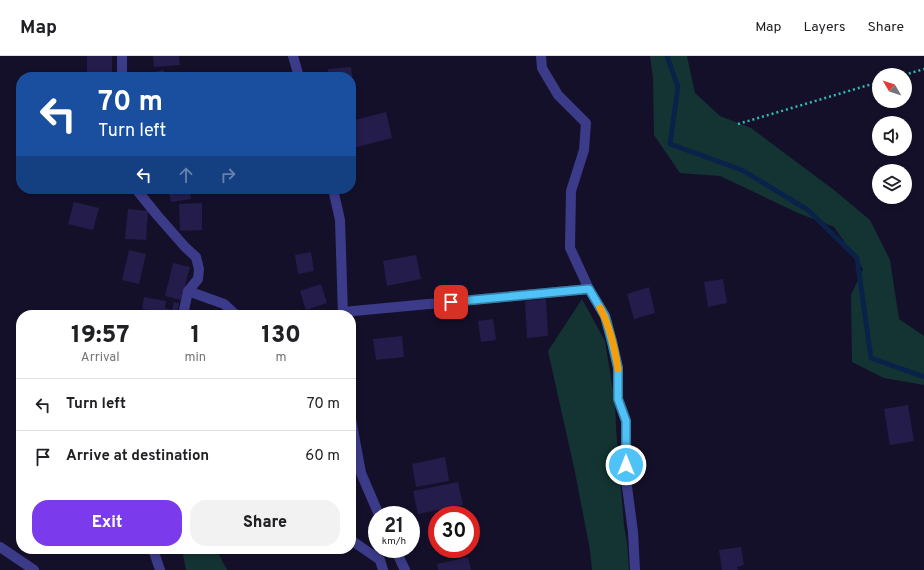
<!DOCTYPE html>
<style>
:root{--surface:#fff;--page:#f2f2f2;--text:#202124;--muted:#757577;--line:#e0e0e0;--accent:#7c3aed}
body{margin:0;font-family:Overpass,sans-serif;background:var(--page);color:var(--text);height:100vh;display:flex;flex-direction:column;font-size:15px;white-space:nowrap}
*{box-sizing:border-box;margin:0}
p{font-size:13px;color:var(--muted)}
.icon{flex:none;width:22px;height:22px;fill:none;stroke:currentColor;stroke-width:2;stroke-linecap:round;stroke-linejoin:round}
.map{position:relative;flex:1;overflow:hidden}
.details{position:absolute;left:16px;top:254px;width:340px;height:244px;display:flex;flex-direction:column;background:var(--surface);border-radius:16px;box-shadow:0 2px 6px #0003}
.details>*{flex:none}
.top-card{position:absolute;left:16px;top:16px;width:340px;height:122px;border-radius:16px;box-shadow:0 2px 6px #0003;background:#1a4fa0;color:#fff;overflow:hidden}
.needle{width:26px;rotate:309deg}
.controls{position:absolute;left:872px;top:12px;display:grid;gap:8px}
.controls a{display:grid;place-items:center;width:40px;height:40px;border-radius:50%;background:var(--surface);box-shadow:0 2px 6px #0003;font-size:20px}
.speed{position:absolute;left:368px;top:450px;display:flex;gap:8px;font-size:20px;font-weight:700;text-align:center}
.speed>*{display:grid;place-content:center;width:52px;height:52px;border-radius:50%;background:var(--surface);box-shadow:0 2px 6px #0003;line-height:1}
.speed small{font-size:10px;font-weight:400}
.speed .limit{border:6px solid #d22;background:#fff;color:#111}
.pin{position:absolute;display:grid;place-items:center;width:34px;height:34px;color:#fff;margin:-17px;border-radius:8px;box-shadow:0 2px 6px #0006}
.me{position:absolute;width:44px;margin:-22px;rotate:0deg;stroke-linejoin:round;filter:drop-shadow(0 0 3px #0008)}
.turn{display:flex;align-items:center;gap:14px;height:84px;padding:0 16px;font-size:18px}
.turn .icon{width:52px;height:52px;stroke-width:2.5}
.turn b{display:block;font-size:28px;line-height:34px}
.lanes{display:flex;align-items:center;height:38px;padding:0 16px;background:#0003;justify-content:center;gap:20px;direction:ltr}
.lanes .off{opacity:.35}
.eta{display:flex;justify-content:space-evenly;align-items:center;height:68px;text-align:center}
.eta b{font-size:24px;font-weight:800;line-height:28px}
.action{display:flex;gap:8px;margin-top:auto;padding:8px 16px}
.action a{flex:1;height:46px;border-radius:16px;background:var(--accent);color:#fff;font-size:16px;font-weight:800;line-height:46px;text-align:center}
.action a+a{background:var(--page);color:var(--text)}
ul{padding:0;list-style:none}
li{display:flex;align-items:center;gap:12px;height:52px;padding:0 16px;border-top:1px solid var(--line)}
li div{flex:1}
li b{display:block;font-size:15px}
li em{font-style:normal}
header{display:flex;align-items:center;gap:24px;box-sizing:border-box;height:56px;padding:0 20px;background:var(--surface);border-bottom:1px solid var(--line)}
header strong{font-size:19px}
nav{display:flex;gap:22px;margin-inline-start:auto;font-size:14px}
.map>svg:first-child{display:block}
.green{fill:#133432}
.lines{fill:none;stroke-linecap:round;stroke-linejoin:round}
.stream{stroke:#0a2249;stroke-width:5}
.building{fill:#241c4b}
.path{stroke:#2fbdb2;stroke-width:2.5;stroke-dasharray:2 3;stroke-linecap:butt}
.minor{stroke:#3c3b89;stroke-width:10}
.tertiary{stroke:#3c3b89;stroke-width:10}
.route-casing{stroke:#337fa1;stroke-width:10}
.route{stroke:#4fc3f7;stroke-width:7}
.slow{stroke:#f59e0b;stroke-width:7}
</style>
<header>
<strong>Map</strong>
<nav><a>Map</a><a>Layers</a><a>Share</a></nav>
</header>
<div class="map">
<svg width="924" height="514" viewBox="0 0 924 514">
<rect width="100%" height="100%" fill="#14102a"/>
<!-- green -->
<path class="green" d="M 650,0 L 687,0 L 695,37 L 720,60 L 751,72 L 834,134 L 870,164 L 890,204 L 899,263 L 924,280 L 924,329 L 884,322 L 852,306 L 851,239 L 863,213 L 834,171 L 798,157 L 720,120 L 680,117 L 654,79 L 653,23 Z
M 582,243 L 605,285 L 615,347 L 616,372 L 624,469 L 627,487 L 629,514 L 592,514 L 590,494 L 575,416 L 548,295 Z
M 182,493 L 216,493 L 227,514 L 186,514 Z"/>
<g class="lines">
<!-- stream -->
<path class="stream" d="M 667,0 L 678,31 L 670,88 L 742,114 L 808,154 L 857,202 L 871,302 L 924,321"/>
</g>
<!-- building -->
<path class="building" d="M 87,0 L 112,0 L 112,20 L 87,19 Z
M 153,0 L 179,0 L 180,9 L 154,11 Z
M 351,11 L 352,21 L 328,21 L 328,13 Z
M 164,14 L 165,21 L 150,21 L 150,17 Z
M 351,24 L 352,24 L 354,40 L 351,40 Z
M 386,56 L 392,82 L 353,92 L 351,85 L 351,65 Z
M 190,134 L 191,143 L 171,146 L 169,137 Z
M 74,146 L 99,152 L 93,174 L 68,168 Z
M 202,147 L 202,174 L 180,175 L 179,148 Z
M 128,153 L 148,155 L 146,184 L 125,183 Z
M 129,194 L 146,198 L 139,228 L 122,224 Z
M 311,196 L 314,215 L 298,218 L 295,199 Z
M 416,199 L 421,223 L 387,230 L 383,205 Z
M 173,207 L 190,211 L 181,244 L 165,240 Z
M 723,223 L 727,247 L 708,251 L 704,226 Z
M 321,228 L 327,247 L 306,254 L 300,235 Z
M 649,231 L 655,257 L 634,263 L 627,238 Z
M 144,241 L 166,245 L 165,252 L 172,254 L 174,246 L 179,247 L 177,259 L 142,253 Z
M 546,243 L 548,280 L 527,282 L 525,245 Z
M 298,253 L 300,259 L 279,259 Z
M 142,256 L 163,258 L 163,259 L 141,259 Z
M 493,263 L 496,284 L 481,286 L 478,265 Z
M 402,280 L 404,301 L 376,304 L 373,283 Z
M 908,349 L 914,385 L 890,389 L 884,353 Z
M 445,401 L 449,425 L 416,431 L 412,408 Z
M 458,426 L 463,449 L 418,458 L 413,435 Z
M 741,491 L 744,509 L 737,511 L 738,514 L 722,514 L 719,494 Z
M 468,501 L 471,514 L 438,514 L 437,508 Z"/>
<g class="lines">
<!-- path -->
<path class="path" d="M 904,19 L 924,13
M 738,68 L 879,26"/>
<!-- minor -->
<path class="minor" d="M 541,0 L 542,12 L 558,39 L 586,67 L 584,94 L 571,135 L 570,192 L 589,233 L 605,260 L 612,285 L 618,312 L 618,343 L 626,365 L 626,423 L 633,476 L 635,514
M 122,21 L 122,0
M 136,133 L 157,159 L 185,191 L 196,201 L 199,213 L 198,223 L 188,235 L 183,259
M 188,235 L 224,248 L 236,259
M 343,256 L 589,233
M 351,484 L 380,504 L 383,514
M 0,491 L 34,514
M 153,493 L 160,514"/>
<!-- tertiary -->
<path class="tertiary" d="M 293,0 L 299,21
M 333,133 L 340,164 L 343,259
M 351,363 L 361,417 L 379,459
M 395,493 L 405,514"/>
</g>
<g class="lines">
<defs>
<path id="route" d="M 451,246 L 589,233 L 605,260 L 612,286 L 618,312 L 618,343 L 626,365 L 626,409"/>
</defs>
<!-- route casing -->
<use href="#route" class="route-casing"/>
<!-- route -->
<use href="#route" class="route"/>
<!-- slow -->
<path class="slow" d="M 600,252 C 610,270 615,293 618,313"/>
</g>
</svg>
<div class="controls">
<a><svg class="needle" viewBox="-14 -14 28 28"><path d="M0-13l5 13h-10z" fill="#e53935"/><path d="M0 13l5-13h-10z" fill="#757577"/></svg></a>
<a><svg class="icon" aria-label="sound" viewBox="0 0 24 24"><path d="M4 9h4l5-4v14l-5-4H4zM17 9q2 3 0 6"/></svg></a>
<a><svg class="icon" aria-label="layers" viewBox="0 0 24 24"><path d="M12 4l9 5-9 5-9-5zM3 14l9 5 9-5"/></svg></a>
</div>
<div class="speed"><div>21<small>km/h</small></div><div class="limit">30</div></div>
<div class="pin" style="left:451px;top:246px;background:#d93025"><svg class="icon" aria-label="arrive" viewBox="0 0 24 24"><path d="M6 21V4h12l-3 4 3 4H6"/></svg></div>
<svg class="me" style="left:626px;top:409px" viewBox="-20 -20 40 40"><circle r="17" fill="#4fc3f7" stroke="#fff" stroke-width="3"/><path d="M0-11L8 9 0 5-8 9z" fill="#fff"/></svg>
<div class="top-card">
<div class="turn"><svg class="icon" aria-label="left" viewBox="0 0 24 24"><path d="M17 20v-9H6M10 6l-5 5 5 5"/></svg><div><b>70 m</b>Turn left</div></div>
<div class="lanes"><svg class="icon" aria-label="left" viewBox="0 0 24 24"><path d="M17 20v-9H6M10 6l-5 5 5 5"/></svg><svg class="icon off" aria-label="ahead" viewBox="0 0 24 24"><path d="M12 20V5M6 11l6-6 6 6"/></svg><svg class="icon off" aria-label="right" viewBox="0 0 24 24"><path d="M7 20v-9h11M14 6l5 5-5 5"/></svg></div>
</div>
<section class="details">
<div class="eta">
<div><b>19:57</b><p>Arrival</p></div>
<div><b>1</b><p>min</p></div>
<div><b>130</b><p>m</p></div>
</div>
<ul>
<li><svg class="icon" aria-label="left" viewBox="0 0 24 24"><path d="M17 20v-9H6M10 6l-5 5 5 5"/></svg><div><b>Turn left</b></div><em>70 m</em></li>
<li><svg class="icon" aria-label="arrive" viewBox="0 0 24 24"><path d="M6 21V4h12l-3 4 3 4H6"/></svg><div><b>Arrive at destination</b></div><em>60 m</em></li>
</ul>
<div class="action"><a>Exit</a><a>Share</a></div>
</section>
</div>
